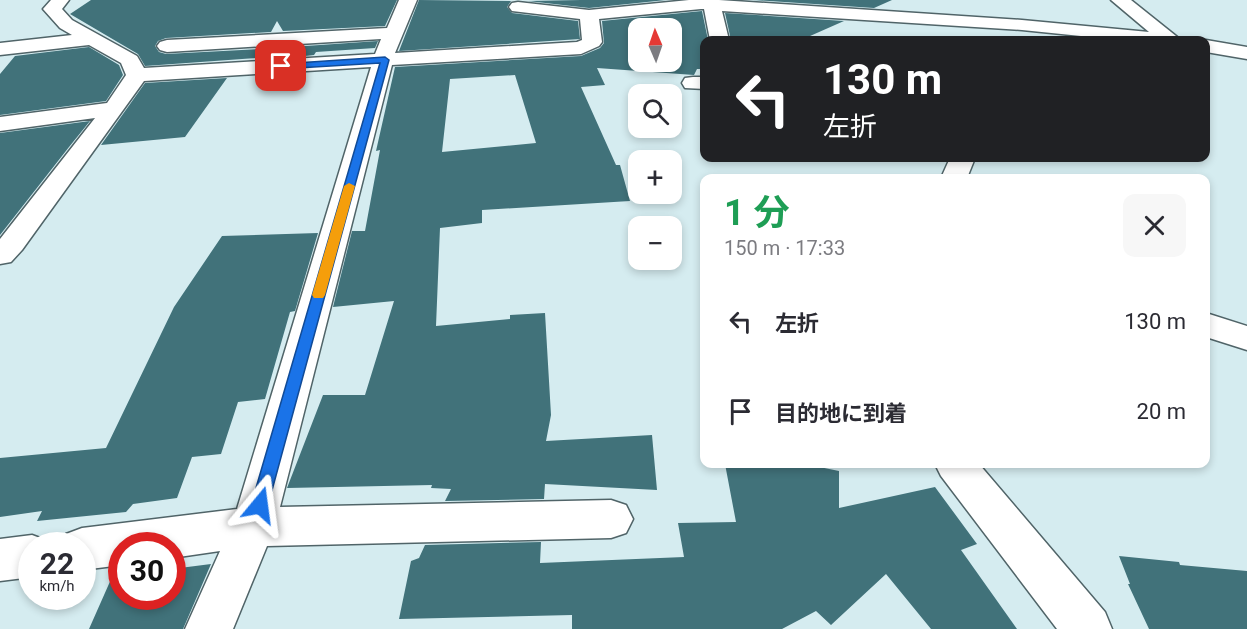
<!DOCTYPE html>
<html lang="ja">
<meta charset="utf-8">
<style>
:root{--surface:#fff;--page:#f7f7f7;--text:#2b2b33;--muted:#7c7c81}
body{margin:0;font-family:Roboto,"Noto Sans JP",sans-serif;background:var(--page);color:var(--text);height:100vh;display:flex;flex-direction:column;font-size:22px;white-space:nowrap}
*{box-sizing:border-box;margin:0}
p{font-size:20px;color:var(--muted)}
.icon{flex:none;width:33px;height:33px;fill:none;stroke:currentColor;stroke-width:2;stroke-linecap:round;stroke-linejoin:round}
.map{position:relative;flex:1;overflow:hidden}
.side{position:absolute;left:700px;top:174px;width:510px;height:294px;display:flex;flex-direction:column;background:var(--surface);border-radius:12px;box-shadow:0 3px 9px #0003}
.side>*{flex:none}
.guide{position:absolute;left:700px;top:36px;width:510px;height:126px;border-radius:12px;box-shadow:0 3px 9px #0003;background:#202124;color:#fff;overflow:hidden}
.needle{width:39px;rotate:358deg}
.fabs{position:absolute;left:628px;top:18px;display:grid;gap:12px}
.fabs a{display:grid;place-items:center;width:54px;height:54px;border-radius:12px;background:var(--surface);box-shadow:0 3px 9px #0003;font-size:30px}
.speed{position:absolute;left:18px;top:532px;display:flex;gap:12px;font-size:30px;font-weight:700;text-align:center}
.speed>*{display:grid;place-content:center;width:78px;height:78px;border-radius:50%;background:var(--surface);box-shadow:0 3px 9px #0003;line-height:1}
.speed small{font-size:15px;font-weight:400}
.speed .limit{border:9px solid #d22;background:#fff;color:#111}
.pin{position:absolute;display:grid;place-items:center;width:51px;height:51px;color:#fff;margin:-26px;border-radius:12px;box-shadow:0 3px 9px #0006}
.me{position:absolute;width:66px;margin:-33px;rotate:16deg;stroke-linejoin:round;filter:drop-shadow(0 0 4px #0008)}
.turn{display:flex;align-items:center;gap:21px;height:126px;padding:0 24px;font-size:27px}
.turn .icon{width:78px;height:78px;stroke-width:2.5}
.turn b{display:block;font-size:42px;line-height:51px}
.round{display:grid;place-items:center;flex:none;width:63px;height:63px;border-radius:12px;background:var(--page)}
.overview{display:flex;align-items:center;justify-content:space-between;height:102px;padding:0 24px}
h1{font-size:36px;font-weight:700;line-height:45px;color:#1e9e55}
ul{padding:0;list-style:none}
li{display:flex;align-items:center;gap:18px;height:90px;padding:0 24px}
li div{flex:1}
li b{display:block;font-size:22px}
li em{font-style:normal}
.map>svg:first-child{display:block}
.building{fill:#41727a;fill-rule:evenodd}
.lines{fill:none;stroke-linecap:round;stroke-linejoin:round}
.minor-casing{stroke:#506468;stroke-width:3}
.minor{fill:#fff;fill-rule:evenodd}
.route{fill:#1a73e8;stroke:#114b97;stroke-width:1.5}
.slow{fill:#f59e0b}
</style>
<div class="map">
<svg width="1247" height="629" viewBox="0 0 1247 629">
<rect width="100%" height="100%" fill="#d5ecf0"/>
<!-- building -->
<path class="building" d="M 91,0 L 397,0 L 385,26 L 283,31 L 277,21 L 271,32 L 166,38 L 158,41 L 155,46 L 159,52 L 166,54 L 261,49 L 256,58 L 145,66 L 138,54 L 70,14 Z
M 419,0 L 511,1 L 507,7 L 512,13 L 578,21 L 580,39 L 399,51 Z
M 581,0 L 666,0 L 589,8 L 528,1 Z
M 753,0 L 892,0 L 874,8 Z
M 702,11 L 708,40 L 705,40 L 705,69 L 697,69 L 694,75 L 597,68 L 605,85 L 581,87 L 616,165 L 620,165 L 630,201 L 482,210 L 482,223 L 440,228 L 436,326 L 510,319 L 510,315 L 545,313 L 551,415 L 546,441 L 652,435 L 657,490 L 545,484 L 544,499 L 445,501 L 451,489 L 431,488 L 432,485 L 287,488 L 323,395 L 365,395 L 394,301 L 333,307 L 352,231 L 365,231 L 380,150 L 376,151 L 395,67 L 581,56 L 600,48 L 604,43 L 602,21 ZM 639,28 L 672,28 L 672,62 L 639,62 ZM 515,75 L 536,143 L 442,152 L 450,79 Z
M 725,13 L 844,21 L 801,40 L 731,40 Z
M 378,41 L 375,48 L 316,52 L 314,55 L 296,57 L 291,47 Z
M 89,47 L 119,65 L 123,75 L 106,101 L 0,115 L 0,74 L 15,56 Z
M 227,78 L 185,137 L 101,145 L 145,83 Z
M 90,121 L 69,147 L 0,235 L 0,133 Z
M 318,233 L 295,311 L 290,312 L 265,399 L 238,402 L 221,454 L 192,457 L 177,498 L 133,504 L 126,512 L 37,521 L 42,511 L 0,517 L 0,458 L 106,448 L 174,307 L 222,236 Z
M 725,464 L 805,464 L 839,471 L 839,508 L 935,487 L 977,544 L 961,550 L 1017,629 L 931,629 L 886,574 L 831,625 L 816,611 L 782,629 L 572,629 L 572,615 L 399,619 L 411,561 L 419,558 L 425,545 L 541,542 L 540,563 L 684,557 L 678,523 L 736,522 Z
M 1119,556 L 1179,562 L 1180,565 L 1247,571 L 1247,629 L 1149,629 L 1128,584 L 1130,584 Z
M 211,564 L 183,629 L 89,629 L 112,577 L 122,576 L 122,597 L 172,597 L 172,569 Z"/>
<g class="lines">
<defs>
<path id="minor" d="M 51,0 L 69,0 L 62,9 L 72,20 L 137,56 L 144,68 L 375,54 L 381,39 L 167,52 L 160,50 L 157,46 L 160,42 L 167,40 L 387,28 L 399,0 L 417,0 L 395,53 L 577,42 L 582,40 L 580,19 L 512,11 L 509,7 L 512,3 L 518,2 L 589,10 L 689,0 L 719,0 L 1022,20 L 1149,32 L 1111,0 L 1131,0 L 1181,40 L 1120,40 L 1022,30 L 722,11 L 729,40 L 710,40 L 704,9 L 701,9 L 599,19 L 602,42 L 599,46 L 581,54 L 392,65 L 280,507 L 611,500 L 626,505 L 633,519 L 626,533 L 611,538 L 267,546 L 233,629 L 185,629 L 220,551 L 172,558 L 172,546 L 122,546 L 122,565 L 82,570 L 82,546 L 61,546 L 66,534 L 82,528 L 237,509 L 371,67 L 144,81 L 22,250 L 11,262 L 0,264 L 0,239 L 95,118 L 0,131 L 0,117 L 107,103 L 126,75 L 121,63 L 89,45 L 0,55 L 0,43 L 72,35 L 60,28 L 43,9 Z
M 1205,40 L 1206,40 L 1247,47 L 1247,59 L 1206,52 Z
M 693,77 L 705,77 L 705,89 L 685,88 L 682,83 L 685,78 Z
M 950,158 L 975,158 L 967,178 L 941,178 Z
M 1206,313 L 1247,326 L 1247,350 L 1206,337 Z
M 935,464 L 979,464 L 1105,612 L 1112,629 L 1057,629 L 941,476 Z
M 32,535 L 48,541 L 50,546 L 32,546 L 32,577 L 0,581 L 0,539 Z"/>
</defs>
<!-- minor casing -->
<use href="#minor" class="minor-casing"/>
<!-- minor -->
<use href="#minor" class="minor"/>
</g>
<!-- route -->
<path class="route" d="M 385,57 L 389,60 L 268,505 L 266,511 L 260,513 L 253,511 L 251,505 L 380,63 L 281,69 L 276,66 L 281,64 Z"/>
<!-- slow -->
<path class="slow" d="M 349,183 L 355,186 L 325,295 L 323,298 L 314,298 L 312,295 L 344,186 Z"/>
</svg>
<div class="fabs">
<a><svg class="needle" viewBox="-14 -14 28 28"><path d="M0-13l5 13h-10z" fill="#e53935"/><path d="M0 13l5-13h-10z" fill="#7c7c81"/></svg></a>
<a><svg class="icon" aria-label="search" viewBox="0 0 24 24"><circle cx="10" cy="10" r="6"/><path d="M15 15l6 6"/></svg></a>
<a>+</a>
<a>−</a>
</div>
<div class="speed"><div>22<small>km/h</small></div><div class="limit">30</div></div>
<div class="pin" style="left:281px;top:66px;background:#d93025"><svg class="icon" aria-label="arrive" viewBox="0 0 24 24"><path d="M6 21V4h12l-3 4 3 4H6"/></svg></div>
<svg class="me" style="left:260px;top:505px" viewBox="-20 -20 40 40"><path d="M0-17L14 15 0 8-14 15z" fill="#1a73e8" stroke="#fff" stroke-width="4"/></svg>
<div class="guide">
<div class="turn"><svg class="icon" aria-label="left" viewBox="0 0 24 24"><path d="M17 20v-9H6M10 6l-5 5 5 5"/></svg><div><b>130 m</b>左折</div></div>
</div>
<section class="side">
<div class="overview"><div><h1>1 分</h1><p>150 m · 17:33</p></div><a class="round"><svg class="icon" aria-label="close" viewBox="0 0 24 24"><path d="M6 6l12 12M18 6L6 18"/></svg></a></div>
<ul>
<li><svg class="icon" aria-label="left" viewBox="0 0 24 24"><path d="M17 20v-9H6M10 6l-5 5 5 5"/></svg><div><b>左折</b></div><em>130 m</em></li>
<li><svg class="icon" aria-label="arrive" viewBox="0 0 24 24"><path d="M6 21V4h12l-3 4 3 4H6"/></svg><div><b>目的地に到着</b></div><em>20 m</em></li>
</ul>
</section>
</div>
